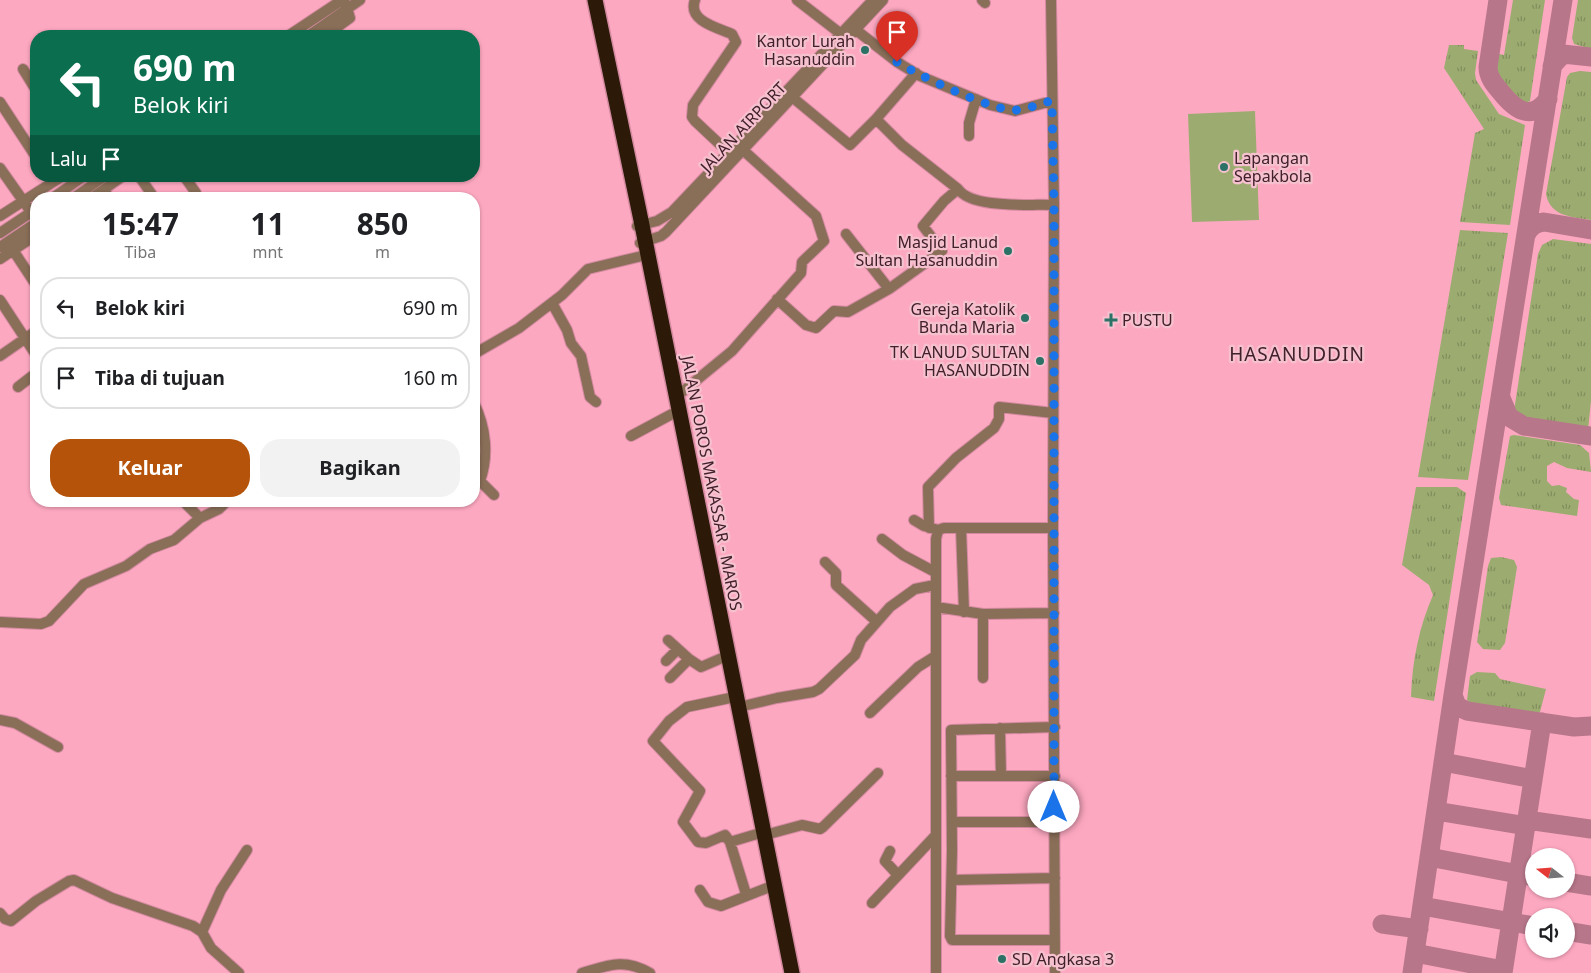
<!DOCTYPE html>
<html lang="id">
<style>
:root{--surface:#fff;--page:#f2f2f2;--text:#202124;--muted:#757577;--line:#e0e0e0;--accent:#b45309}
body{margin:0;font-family:"Noto Sans",sans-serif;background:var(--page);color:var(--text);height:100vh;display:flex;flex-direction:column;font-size:19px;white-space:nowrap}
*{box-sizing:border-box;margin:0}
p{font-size:16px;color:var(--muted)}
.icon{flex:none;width:28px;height:28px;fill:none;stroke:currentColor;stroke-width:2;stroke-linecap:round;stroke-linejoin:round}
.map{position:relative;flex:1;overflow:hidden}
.drawer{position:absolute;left:30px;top:192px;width:450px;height:315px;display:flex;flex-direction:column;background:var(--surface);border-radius:20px;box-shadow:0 1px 4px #0004}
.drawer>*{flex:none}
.banner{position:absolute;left:30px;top:30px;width:450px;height:152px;border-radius:20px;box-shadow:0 1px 4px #0004;background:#0b6e4f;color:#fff;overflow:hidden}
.needle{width:32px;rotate:287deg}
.fabs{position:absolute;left:1525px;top:848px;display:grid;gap:10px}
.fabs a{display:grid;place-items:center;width:50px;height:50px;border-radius:50%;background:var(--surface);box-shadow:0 1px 4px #0004;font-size:25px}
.pin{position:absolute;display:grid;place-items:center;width:42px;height:42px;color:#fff;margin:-51px -21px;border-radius:50% 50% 50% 0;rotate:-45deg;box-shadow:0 0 5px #0007}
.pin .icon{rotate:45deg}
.me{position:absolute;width:55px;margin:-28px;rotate:0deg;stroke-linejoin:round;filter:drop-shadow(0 0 4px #0008)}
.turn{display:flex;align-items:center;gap:18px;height:105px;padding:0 20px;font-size:22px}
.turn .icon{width:65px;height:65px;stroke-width:2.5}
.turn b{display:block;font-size:35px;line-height:42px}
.then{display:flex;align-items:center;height:48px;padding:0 20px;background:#0003;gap:10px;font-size:19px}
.eta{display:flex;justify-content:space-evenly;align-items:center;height:85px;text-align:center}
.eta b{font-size:30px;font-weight:700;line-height:35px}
.action{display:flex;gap:10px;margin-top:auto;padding:10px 20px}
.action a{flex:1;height:58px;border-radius:20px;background:var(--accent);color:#fff;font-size:20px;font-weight:700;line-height:58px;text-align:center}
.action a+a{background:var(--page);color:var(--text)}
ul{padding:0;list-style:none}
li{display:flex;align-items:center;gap:15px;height:62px;margin:0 10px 8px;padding:0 10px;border:2px solid var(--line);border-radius:20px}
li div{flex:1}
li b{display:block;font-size:19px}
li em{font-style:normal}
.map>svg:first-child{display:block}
.grass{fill:url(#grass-tufts)}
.pitch{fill:#9cac70}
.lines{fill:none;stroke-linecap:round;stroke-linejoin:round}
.taxiway{stroke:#b8768a;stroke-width:19}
.minor-casing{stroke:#d38aa0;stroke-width:12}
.highway-casing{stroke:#d38aa0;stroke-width:18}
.minor{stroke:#896e58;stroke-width:10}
.highway{stroke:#2d1908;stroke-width:15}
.route{stroke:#1a73e8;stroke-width:9;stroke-dasharray:0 16.2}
.poi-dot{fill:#2b7165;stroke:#f6c1cf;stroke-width:2}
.labels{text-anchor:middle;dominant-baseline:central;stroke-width:4.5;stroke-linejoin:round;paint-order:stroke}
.poi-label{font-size:16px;fill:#40202a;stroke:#f6c1cf;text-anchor:end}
.street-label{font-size:16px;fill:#40202a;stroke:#f6c1cf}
.quarter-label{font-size:19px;letter-spacing:1px;fill:#40202a;stroke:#f6c1cf}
</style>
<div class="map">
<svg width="1591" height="973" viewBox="0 0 1591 973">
<defs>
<pattern id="grass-tufts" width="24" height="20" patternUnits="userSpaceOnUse" patternTransform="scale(1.25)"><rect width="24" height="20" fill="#9cac70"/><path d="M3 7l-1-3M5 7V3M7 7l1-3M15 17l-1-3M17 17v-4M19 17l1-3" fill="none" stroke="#818c5c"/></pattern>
</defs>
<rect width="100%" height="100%" fill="#fda8c1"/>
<!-- grass -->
<path class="grass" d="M 1513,0 L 1545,0 L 1530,101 L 1525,103 L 1507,90 L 1495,76 L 1499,54 L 1504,55 Z
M 1578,0 L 1591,0 L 1591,49 L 1574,44 L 1572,38 Z
M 1449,45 L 1464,45 L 1464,49 L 1478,51 L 1475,73 L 1476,80 L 1499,114 L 1525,125 L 1510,225 L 1460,222 L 1475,133 L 1484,129 L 1444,68 Z
M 1580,71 L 1591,72 L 1591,220 C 1573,217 1550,217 1546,194 L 1567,77 L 1570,73 Z
M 1460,230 L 1508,233 L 1468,480 L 1418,477 Z
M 1553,239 L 1591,244 L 1591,401 L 1588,430 L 1586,431 L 1530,422 L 1514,411 L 1538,254 L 1542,245 Z
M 1514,435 L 1580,445 L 1589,453 L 1591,472 L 1567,468 L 1554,462 L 1547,466 L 1547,481 L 1552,486 L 1559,485 L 1567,488 L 1566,492 L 1574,499 L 1579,500 L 1577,516 L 1501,505 L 1499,498 L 1510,436 Z
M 1416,487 L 1457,487 L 1466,493 L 1434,701 L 1411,697 C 1412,662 1419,627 1433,595 L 1429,585 L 1402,565 Z
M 1501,557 L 1514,560 L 1517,567 L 1505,643 L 1500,650 L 1483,649 L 1477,642 L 1488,566 L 1491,558 Z
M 1477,672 L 1495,673 L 1500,679 L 1546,689 L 1540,712 L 1535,715 L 1473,706 L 1467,700 L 1470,676 Z"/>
<!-- pitch -->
<path class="pitch" d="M 1255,111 L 1259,220 L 1192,222 L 1188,114 Z"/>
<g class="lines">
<!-- taxiway -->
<path class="taxiway" d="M 1498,0 L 1488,67 C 1488,77 1494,84 1500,91 C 1515,110 1531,122 1548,99
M 1552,66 L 1563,54 L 1591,57
M 1526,235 C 1530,227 1535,223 1544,222 L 1591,230
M 1501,398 L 1509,417 L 1524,426 L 1591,436
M 1453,695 L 1457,706 L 1467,711 L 1574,727 L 1591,726
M 1443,762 L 1533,779
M 1436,811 L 1526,826
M 1527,820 L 1591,829
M 1429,857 L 1534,877
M 1566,882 L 1591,886
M 1422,906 L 1534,926
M 1382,924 L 1419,929
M 1566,931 L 1591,935
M 1415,953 L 1503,970
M 1412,973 L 1453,695 L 1563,0
M 1503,973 L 1542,722"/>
<defs>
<path id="minor" d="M 695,0 C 687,21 718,28 732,34 L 736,42 L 693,105 L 692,117 L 695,121 L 728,152
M 797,0 L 841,34
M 982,0 L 985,3
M 1051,0 L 1054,205 L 1053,528 L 1055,973
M 856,30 L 897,62 L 920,76 L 990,105 L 1015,111 L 1052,101
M 288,36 L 342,0
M 308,36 L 360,0
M 325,36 L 350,18 L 346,4
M 23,69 L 36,90
M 792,97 L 850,145 L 876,119 L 902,145 L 958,189
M 0,102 L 36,157
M 876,119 L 916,73
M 969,136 L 969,123 L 976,99
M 0,168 L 36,219
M 139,176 L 155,199
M 184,176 L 196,193
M 50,184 L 63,176
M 104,190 L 110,199
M 51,199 L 84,176
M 72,199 L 105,176
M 90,199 L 123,176
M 0,216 L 50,184 L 49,176
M 637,226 L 657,221 L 672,212 L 873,0
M 0,233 L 36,209
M 846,234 L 889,289 L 942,251 L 923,226 L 944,201 L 958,189 C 972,209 1030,204 1054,205
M 640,243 L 661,236 L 666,232 L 883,0
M 0,247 L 36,223
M 13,250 L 36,285
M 0,259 L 36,235
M 777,299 L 806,325 L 816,328 L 834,311 L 848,312 L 889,289
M 0,300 L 36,355
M 552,303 L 567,330 L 571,343 L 581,356 L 590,397 L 596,402
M 474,354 L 519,328 L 562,295 L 588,269 L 642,256
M 0,356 L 36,331
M 18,387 L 36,373
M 676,397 L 732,351 L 801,273 L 802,262 L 824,241 L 816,216 L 743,150
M 474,403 C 486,427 489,456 480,481 L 494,495
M 631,436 L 672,414
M 183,501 L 200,518
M 914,520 L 924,526 L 935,529
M 929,528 L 928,487 L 956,458 L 994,428 L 999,419 L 999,407 L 1053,413
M 961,528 L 964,612
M 882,539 L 903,555 L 935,572
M 825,562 L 836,573 L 836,585 L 876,621
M 936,607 L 983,614 L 1054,613
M 983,614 L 983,678
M 0,622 L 41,624 L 49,621 L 84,584 L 126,566 L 150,549 L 174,540 L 200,518 L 219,509 L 227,501
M 668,640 L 689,659
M 666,661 L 678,649
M 670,678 L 689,659 L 701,667 L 722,658
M 730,698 L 687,707 L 669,721 L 653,741 L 700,791 L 683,822 L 698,842 L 706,843 L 725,835 L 730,842 L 757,834
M 739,707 L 777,698 L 813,692 L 819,689 L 855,655 L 861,640 L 890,607 L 915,589 L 935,585
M 870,713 L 918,667 L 934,657
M 0,720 L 15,723 L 58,747
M 1055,727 L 951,730 L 952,851 L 950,936 L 952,940 L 1055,940
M 1000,728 L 1001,776
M 951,776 L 1055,776
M 952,822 L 1054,822
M 765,835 L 802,825 L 820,829 L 823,827 L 878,773
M 730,842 L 746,894
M 890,851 L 885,861 L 897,874
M 952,880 L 1055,878
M 700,890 L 708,902 L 721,906 L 767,888
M 872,903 L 936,835
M 0,913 L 5,919 L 11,921 L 36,901 L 69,881 L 74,880 L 112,898 L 193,926 L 202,932 L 211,948 L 239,973
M 202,932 L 221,890 L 247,850
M 582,973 C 609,965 624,958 650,973
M 936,973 L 936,539 L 938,530 L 944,528 L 1053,528"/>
<path id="highway" d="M 595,0 L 642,225 L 792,973"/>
</defs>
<!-- minor casing -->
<use href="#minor" class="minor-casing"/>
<!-- highway casing -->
<use href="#highway" class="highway-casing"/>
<!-- minor -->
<use href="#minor" class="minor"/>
<!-- highway -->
<use href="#highway" class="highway"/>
</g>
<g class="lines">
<!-- route -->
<path class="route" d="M 897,62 C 918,75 992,111 1015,110 C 1028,110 1039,103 1052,101 L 1054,205 L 1054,807"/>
</g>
<!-- markers -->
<g class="poi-dot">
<circle cx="865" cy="50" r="5"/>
<circle cx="1224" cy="167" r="5"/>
<circle cx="1008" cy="251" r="5"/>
<circle cx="1025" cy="318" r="5"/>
<path d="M1108.5 312.5h5v5h5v5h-5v5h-5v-5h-5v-5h5z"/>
<circle cx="1040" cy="361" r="5"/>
<circle cx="1002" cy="959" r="5"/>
</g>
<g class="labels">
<!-- poi labels -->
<g class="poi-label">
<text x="855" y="41">Kantor Lurah<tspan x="855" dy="18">Hasanuddin</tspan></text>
<text x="1234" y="158" text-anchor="start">Lapangan<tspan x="1234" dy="18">Sepakbola</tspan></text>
<text x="998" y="242">Masjid Lanud<tspan x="998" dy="18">Sultan Hasanuddin</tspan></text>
<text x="1015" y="309">Gereja Katolik<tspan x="1015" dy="18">Bunda Maria</tspan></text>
<text x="1122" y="320" text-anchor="start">PUSTU</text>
<text x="1030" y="352">TK LANUD SULTAN<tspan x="1030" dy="18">HASANUDDIN</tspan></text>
<text x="1012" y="959" text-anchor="start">SD Angkasa 3</text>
</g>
<!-- street labels -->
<g class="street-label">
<text transform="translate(743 127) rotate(-47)">JALAN AIRPORT</text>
<text transform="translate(712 483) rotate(79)">JALAN POROS MAKASSAR - MAROS</text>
</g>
<!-- quarter labels -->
<g class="quarter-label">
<text x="1297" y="354">HASANUDDIN</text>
</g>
</g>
</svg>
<div class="fabs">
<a><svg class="needle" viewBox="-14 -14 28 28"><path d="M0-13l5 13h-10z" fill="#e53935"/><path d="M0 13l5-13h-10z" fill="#757577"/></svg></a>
<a><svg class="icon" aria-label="sound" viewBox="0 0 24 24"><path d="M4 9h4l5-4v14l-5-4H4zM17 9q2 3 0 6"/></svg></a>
</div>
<div class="pin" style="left:897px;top:62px;background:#d93025"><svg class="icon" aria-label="arrive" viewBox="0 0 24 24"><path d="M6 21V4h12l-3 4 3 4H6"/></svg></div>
<svg class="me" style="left:1054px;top:807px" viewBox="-20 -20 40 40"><circle r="19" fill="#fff"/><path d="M0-13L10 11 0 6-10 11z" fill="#1a73e8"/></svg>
<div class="banner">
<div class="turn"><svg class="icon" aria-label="left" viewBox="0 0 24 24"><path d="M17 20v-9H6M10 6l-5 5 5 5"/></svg><div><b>690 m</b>Belok kiri</div></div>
<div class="then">Lalu<svg class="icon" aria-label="arrive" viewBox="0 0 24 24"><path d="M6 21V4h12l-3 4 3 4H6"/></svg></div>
</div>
<section class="drawer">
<div class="eta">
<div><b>15:47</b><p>Tiba</p></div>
<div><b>11</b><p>mnt</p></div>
<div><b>850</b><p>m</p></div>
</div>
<ul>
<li><svg class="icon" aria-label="left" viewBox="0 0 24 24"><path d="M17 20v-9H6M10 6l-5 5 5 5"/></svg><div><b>Belok kiri</b></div><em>690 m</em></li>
<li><svg class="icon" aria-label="arrive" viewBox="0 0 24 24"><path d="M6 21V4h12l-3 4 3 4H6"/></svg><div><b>Tiba di tujuan</b></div><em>160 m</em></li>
</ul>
<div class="action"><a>Keluar</a><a>Bagikan</a></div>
</section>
</div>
